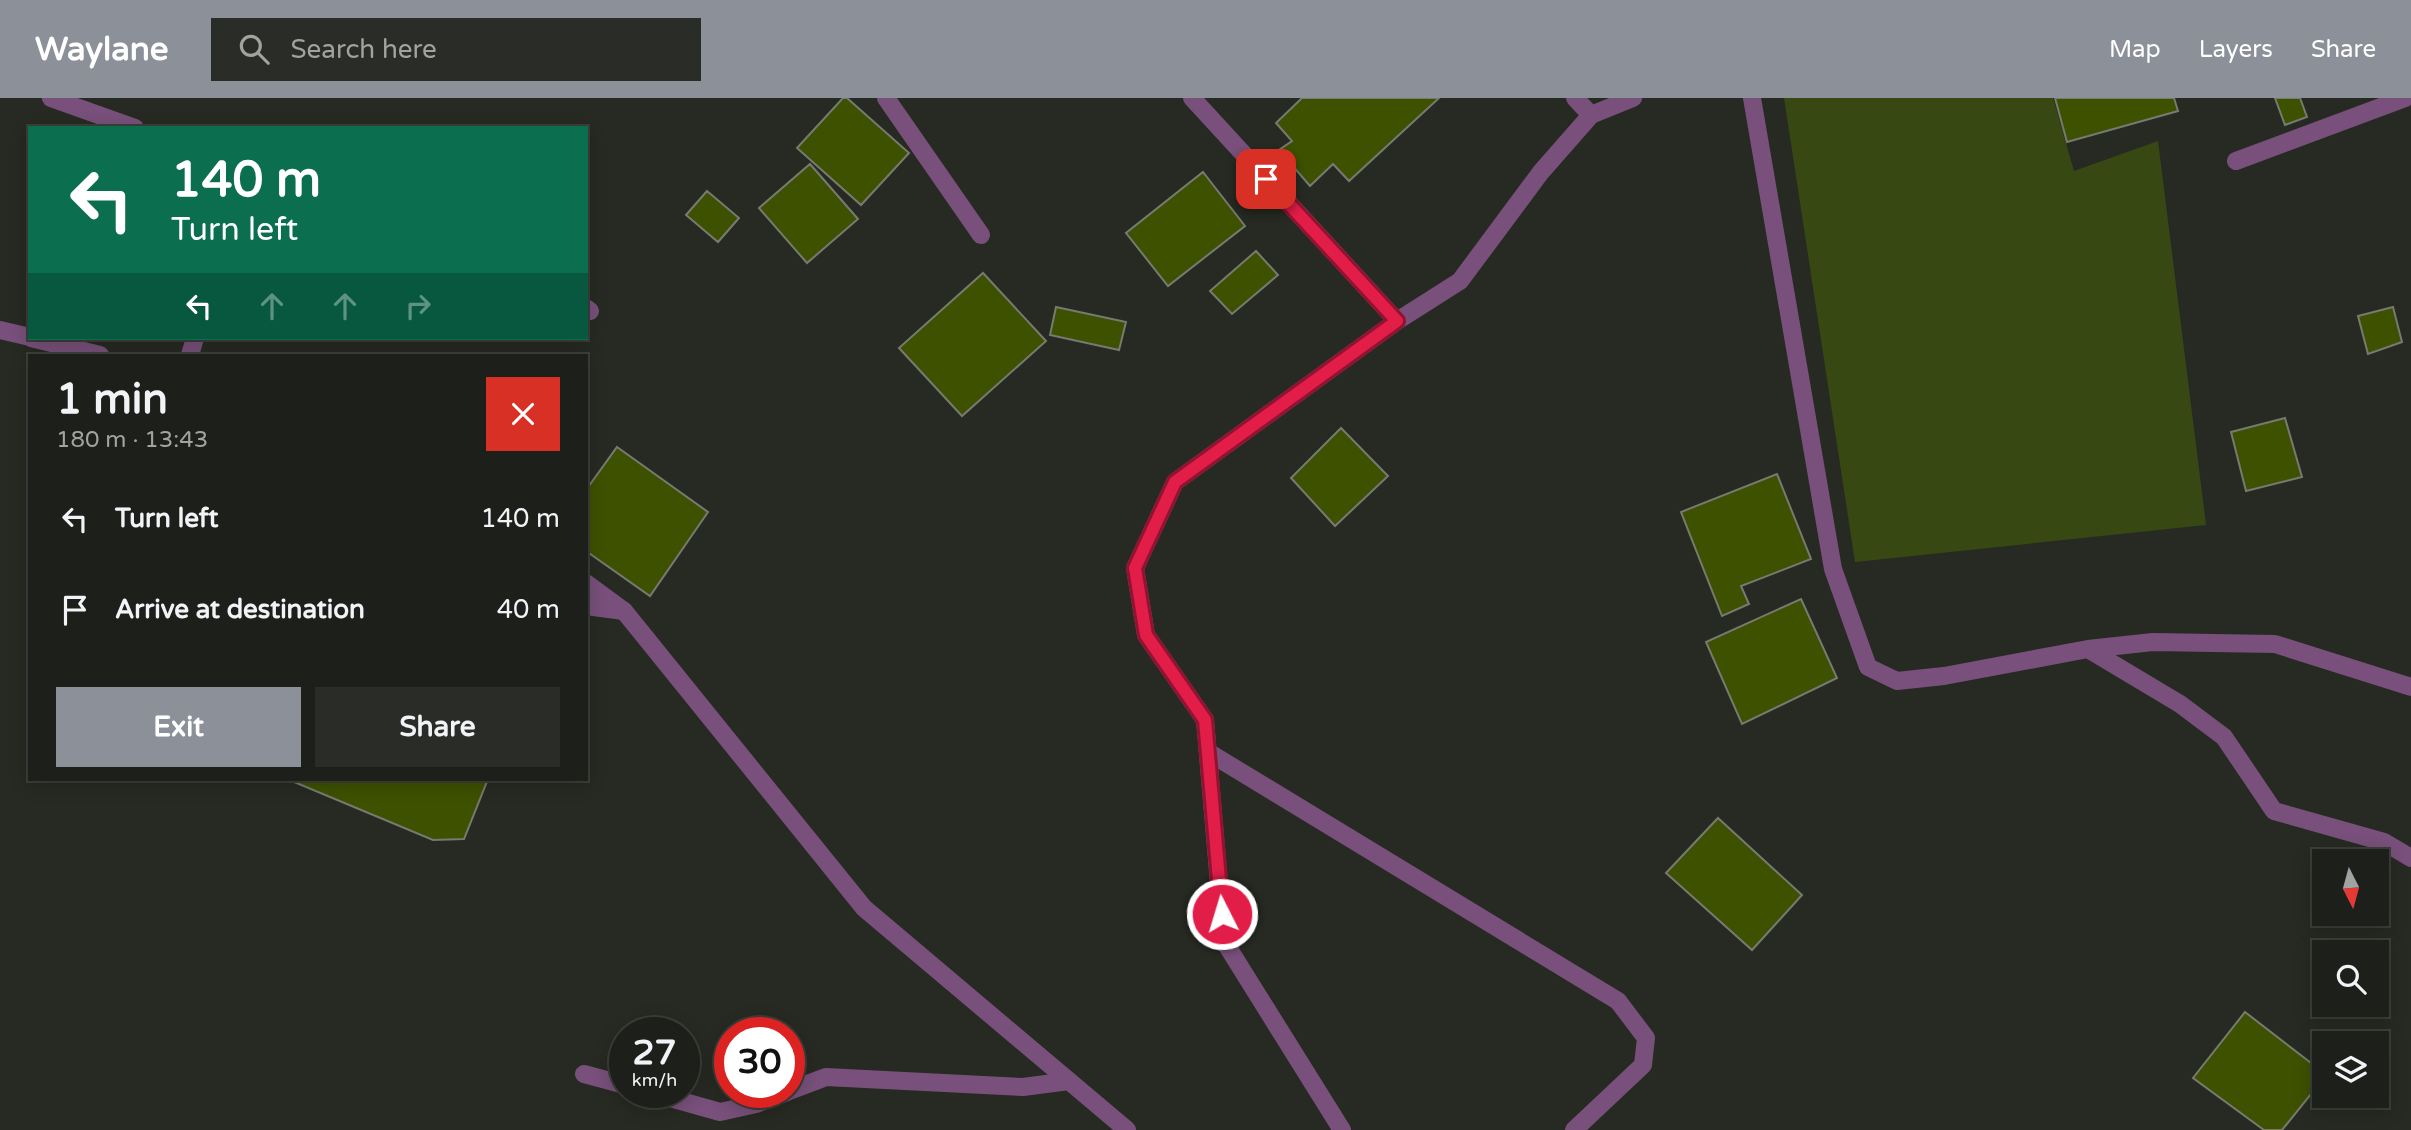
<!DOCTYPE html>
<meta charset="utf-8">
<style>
:root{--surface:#1d201a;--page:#2a2d27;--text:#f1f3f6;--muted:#a0a3a2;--line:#3b3e39;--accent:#8c9099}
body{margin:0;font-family:"Varela Round",sans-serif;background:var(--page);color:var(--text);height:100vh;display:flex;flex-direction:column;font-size:26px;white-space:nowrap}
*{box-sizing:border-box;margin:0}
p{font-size:23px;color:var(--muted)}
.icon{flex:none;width:38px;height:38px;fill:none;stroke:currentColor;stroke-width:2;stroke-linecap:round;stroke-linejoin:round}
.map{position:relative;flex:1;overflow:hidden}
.sheet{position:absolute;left:28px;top:256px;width:560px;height:427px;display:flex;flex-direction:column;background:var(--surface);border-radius:0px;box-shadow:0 4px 18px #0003,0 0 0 2px var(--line)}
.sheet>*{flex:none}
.hud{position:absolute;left:28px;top:28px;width:560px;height:214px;border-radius:0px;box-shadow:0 4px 18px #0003,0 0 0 2px var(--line);background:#0b6e4f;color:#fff;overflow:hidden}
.needle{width:46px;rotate:174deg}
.buttons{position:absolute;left:2312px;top:751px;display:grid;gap:14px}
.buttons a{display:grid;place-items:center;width:77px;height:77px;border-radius:0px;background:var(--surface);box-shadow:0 4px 18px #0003,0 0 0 2px var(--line);font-size:35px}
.speed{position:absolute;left:609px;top:919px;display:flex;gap:14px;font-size:35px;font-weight:700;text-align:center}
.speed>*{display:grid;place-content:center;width:91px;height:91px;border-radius:50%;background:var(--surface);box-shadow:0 4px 18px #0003,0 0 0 2px var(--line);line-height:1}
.speed small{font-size:18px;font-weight:400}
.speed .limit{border:10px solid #d22;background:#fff;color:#111}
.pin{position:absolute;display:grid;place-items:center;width:60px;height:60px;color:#fff;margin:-30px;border-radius:14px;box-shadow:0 4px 10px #0006}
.me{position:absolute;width:77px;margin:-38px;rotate:355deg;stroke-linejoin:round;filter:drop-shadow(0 0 5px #0008)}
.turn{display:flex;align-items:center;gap:24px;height:147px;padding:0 28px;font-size:32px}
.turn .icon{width:91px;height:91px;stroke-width:2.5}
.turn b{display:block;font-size:49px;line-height:60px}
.lanes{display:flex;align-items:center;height:66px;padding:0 28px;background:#0003;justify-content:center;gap:35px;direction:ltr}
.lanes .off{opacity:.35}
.round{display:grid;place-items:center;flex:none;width:74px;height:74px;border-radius:0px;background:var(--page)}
.head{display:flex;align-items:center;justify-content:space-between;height:119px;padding:0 28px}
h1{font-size:42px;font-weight:700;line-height:52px}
.cta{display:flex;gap:14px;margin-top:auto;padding:14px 28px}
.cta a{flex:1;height:80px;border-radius:0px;background:var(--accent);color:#fff;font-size:28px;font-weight:700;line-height:80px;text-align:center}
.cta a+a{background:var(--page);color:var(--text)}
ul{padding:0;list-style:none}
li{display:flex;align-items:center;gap:21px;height:91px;padding:0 28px}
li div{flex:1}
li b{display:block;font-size:26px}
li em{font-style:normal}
header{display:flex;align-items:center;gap:42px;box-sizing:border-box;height:98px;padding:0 35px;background:var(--accent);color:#fff}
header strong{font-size:33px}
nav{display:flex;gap:38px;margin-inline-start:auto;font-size:24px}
.search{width:490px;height:63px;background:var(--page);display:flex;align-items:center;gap:18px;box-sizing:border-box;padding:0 24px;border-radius:0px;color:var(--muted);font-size:26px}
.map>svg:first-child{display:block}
.green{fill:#384813}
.building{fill:#3d5101;stroke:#777a70;stroke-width:2}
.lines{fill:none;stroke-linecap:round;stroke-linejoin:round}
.service{stroke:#78507b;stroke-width:18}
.minor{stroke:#78507b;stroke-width:18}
.route-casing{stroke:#92132f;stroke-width:18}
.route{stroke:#e11d48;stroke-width:12}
</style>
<header>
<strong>Waylane</strong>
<div class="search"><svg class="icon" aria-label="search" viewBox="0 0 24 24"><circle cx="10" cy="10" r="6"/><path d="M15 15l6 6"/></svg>Search here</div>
<nav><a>Map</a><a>Layers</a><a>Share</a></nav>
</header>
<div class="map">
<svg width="2411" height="1032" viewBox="0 0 2411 1032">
<rect width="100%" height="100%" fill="#272a22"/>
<!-- green -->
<path class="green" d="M 1784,0 L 2053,0 L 2074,73 L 2158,43 L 2206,427 L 1855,464 Z"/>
<!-- building -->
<path class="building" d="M 843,0 L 847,0 L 909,55 L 861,107 L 797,50 Z
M 1302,0 L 1439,0 L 1349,83 L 1333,66 L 1310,88 L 1279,52 L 1292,43 L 1276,25 Z
M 2055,0 L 2174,0 L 2178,13 L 2067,44 Z
M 2275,0 L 2300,0 L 2307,19 L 2285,27 Z
M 810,66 L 858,121 L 807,165 L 759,110 Z
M 1203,74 L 1245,128 L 1168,188 L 1126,135 Z
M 707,93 L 739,120 L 718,144 L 686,117 Z
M 1256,153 L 1278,177 L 1232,216 L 1210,193 Z
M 983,175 L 1046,243 L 962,318 L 899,250 Z
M 1056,209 L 1126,224 L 1119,252 L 1050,237 Z
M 2393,209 L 2402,244 L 2368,256 L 2358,218 Z
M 2285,320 L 2302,379 L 2246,393 L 2231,334 Z
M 1341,330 L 1388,378 L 1335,428 L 1291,380 Z
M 617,349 L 708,414 L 650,498 L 586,453 L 586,392 Z
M 1777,376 L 1811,461 L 1741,488 L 1749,506 L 1722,518 L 1681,414 Z
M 1801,501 L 1837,580 L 1742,626 L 1706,544 Z
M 287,681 L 488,681 L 464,741 L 433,742 Z
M 1718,720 L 1802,797 L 1752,852 L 1666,775 Z
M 2245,914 L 2324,975 L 2324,980 L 2282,1032 L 2264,1032 L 2193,980 Z"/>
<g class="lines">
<!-- service -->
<path class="service" d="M 586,508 L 624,513
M 584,976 L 625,987
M 789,993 L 826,979 L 1023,989 L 1069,983
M 649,994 L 720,1014 L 756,1006 L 787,994"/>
<!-- minor -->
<path class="minor" d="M 51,0 L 135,30
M 886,0 L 981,137
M 1192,0 L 1397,223
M 1575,0 L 1591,17
M 1752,0 L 1833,471 L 1868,569 L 1897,583 L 1944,578 L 2088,551 L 2153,544 L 2275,546 L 2411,589
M 2236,63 L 2405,0
M 586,210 L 590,213
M 0,232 L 30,239
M 31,240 L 100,257
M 190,257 L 195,240
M 586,485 L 624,513 L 864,810 L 1127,1032
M 2088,551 L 2180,606 L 2224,639 L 2274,713 L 2384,744 L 2411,760
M 1208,654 L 1618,903 L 1646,940 L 1643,967 L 1574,1032
M 1342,1032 L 1224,843 L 1205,622 L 1146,537 L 1135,470 L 1175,384 L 1397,223 L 1460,183 L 1541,74 L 1591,17 L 1633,0"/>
</g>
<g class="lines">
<defs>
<path id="route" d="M 1222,816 L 1205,622 L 1146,537 L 1135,470 L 1175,384 L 1397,223 L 1266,81"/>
</defs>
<!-- route casing -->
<use href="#route" class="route-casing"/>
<!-- route -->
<use href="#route" class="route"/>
</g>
</svg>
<div class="buttons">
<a><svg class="needle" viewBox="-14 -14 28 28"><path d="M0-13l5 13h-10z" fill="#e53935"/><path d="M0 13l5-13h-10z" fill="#a0a3a2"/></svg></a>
<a><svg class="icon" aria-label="search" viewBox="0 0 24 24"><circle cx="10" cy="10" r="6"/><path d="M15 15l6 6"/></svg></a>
<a><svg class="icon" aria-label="layers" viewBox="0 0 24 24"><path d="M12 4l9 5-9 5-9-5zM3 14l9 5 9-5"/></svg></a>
</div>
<div class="speed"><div>27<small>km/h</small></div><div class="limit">30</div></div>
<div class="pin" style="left:1266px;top:81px;background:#d93025"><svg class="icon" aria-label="arrive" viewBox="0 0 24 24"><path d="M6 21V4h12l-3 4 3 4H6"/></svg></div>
<svg class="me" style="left:1222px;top:816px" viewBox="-20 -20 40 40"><circle r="17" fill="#e11d48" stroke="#fff" stroke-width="3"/><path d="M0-11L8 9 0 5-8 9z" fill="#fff"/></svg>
<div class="hud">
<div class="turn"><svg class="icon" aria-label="left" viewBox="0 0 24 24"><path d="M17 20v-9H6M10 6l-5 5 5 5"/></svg><div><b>140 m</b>Turn left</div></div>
<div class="lanes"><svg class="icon" aria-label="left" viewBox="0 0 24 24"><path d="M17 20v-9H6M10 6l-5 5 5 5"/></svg><svg class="icon off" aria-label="ahead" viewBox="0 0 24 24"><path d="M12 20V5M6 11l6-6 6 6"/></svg><svg class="icon off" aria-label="ahead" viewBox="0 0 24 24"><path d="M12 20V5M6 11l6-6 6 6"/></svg><svg class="icon off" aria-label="right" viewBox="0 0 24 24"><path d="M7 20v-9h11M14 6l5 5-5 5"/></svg></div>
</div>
<section class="sheet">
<div class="head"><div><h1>1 min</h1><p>180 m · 13:43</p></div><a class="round" style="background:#d93025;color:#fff"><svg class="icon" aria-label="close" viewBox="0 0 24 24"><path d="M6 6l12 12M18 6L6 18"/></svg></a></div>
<ul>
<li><svg class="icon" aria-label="left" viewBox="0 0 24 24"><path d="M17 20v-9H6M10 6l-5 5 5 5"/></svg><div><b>Turn left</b></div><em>140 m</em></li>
<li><svg class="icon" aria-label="arrive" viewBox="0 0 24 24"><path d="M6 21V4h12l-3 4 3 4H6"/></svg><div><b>Arrive at destination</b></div><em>40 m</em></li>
</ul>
<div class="cta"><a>Exit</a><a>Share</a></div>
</section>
</div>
